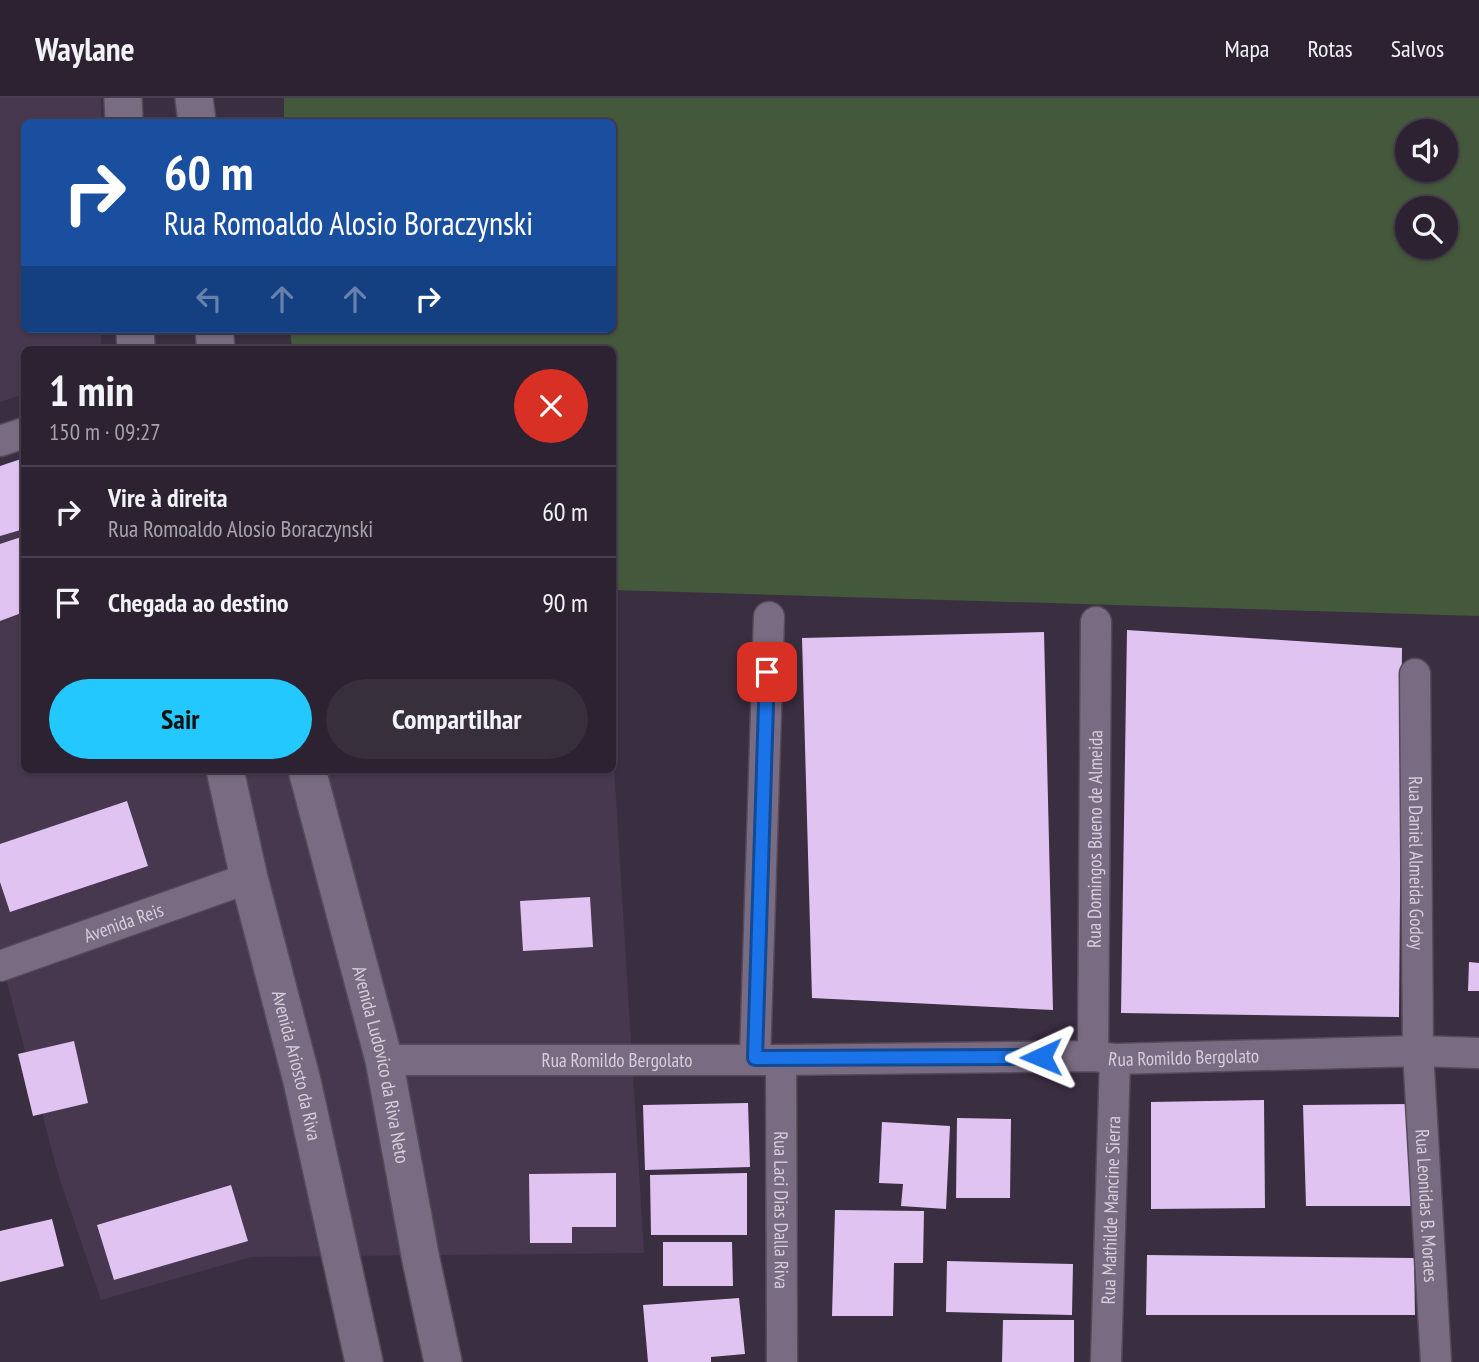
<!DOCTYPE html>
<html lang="pt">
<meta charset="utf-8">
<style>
:root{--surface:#2c2231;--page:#382f3d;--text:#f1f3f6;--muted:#a6a4ab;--line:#483f4d;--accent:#23c9fe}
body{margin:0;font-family:"PT Sans Narrow",sans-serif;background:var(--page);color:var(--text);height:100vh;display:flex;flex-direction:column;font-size:26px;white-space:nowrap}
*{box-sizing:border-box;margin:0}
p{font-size:23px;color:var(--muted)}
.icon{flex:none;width:38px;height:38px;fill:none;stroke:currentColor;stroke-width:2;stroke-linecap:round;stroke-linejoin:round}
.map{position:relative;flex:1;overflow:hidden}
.details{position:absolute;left:21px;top:248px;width:595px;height:427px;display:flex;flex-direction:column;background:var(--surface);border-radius:10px;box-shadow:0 2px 5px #0004,0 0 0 2px var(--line)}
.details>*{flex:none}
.top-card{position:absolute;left:21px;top:21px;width:595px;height:214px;border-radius:10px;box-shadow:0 2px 5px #0004,0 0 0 2px var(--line);background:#1a4fa0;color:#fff;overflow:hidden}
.fabs{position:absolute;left:1395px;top:21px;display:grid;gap:14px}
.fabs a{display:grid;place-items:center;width:63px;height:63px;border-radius:50%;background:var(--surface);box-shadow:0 2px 5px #0004,0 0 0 2px var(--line);font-size:35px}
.pin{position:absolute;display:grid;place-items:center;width:60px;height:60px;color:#fff;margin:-30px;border-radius:14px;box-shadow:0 4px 10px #0006}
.me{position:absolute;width:77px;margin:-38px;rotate:269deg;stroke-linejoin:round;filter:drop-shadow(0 0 5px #0008)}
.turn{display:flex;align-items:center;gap:24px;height:147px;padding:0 28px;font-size:32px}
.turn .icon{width:91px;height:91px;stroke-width:2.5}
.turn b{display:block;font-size:49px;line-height:60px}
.lanes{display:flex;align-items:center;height:66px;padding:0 28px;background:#0003;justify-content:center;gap:35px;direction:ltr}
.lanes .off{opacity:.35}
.round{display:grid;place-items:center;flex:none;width:74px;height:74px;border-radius:37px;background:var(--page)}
.summary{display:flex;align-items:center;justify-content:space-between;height:119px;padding:0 28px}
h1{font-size:42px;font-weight:600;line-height:52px}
.cta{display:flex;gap:14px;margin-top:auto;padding:14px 28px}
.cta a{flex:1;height:80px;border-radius:42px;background:var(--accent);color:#111;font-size:28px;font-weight:600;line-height:80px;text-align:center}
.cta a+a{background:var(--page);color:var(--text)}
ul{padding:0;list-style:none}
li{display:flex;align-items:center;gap:21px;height:91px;padding:0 28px;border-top:2px solid var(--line)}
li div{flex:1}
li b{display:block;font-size:26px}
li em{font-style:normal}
header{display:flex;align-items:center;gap:42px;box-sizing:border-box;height:98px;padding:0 35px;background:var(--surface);border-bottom:2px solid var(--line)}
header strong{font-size:33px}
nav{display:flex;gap:38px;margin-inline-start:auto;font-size:24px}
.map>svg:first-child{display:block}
.built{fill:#473850}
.green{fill:#44583c;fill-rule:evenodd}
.building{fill:#e1c3f2}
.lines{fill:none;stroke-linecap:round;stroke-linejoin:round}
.minor-casing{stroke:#544a59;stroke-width:33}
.tertiary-casing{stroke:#544a59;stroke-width:40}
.minor{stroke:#796c82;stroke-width:30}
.tertiary{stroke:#796c82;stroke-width:37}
.route-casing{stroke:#114b97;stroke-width:18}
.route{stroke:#1a73e8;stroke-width:12}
.labels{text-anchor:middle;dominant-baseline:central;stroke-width:7;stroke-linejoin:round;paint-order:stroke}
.street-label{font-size:19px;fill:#d6cfdb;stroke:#3a2e41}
</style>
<header>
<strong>Waylane</strong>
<nav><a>Mapa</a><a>Rotas</a><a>Salvos</a></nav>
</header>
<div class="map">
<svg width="1479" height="1264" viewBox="0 0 1479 1264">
<rect width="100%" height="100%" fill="#3a2e41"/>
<!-- built -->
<path class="built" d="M 0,0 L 101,0 L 101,24 L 24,24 L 24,231 L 101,231 L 101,252 L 24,252 L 24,296 L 0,304 Z
M 24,393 L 24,672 L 612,672 L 613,652 L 644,1155 L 251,1159 L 101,1202 L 59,1079 L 0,859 L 0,394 Z"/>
<!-- green -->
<path class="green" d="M 284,0 L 1479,0 L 1479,518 L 613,492 L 612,252 L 292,252 L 290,231 L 612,231 L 612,24 L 284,24 ZM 1407,33 L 1446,33 L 1446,72 L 1407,72 ZM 1407,110 L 1446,110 L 1446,149 L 1407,149 Z"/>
<!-- building -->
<path class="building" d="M 24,360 L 24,431 L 0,438 L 0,368 Z
M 24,438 L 24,514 L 0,523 L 0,446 Z
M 1127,532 L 1402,550 L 1399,919 L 1121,915 Z
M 1044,534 L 1053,912 L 812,900 L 802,540 Z
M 127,703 L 148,768 L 10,814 L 0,784 L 0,746 Z
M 590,799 L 593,849 L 523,853 L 520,803 Z
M 1469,864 L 1479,865 L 1479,893 L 1468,893 Z
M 74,943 L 88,1005 L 33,1018 L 18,956 Z
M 1264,1002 L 1265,1110 L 1151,1111 L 1151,1004 Z
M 748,1005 L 750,1069 L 645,1072 L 643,1007 Z
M 1410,1006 L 1413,1108 L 1306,1108 L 1303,1007 Z
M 957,1020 L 1011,1021 L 1010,1100 L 956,1100 Z
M 882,1024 L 950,1028 L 946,1111 L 901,1108 L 903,1086 L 879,1085 Z
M 616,1075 L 616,1129 L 572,1129 L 572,1145 L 530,1145 L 529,1076 Z
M 747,1075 L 747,1137 L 651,1137 L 650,1077 Z
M 231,1087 L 248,1143 L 114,1182 L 97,1127 Z
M 835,1112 L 924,1113 L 923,1165 L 894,1165 L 893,1218 L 832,1218 Z
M 52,1121 L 64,1168 L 0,1184 L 0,1133 Z
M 663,1144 L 732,1144 L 733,1188 L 663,1188 Z
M 1147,1157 L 1414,1160 L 1415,1217 L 1146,1217 Z
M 947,1163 L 1073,1166 L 1072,1217 L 946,1214 Z
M 739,1200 L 745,1256 L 711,1259 L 711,1264 L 648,1264 L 643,1207 Z
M 1003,1222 L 1074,1222 L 1074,1264 L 1002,1264 Z"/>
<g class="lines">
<defs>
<g id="minor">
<path d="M 0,343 L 24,335"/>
<path id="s1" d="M 1415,576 L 1418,953 L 1436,1264"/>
<path id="s2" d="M 0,868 L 249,780"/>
<path id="s3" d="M 1093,958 L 1096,524"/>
<path d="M 755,960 L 769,519"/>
<path id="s4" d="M 384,962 L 781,962 L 1093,958 L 1115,961 L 1418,953 L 1479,955"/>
<path id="s5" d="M 781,962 L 782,1264"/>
<path id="s6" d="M 1106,1264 L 1115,961"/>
</g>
<g id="tertiary">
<path d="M 123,0 L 124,24"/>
<path d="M 194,0 L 197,24"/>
<path d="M 135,231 L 136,252"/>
<path d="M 214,231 L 216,252"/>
<path id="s7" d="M 225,672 L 249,780 L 302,983 L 364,1264"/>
<path id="s8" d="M 307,672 L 384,962 L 421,1162 L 443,1264"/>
</g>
</defs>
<!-- minor casing -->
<use href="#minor" class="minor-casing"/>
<!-- tertiary casing -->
<use href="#tertiary" class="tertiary-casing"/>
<!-- minor -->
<use href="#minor" class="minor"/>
<!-- tertiary -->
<use href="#tertiary" class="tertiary"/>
</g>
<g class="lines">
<defs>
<path id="route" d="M 767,574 L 755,960 L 1041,959"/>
</defs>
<!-- route casing -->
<use href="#route" class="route-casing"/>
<!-- route -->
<use href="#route" class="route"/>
</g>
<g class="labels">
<!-- street labels -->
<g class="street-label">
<text stroke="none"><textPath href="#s3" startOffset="217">Rua Domingos Bueno de Almeida</textPath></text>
<text stroke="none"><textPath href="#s1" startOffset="189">Rua Daniel Almeida Godoy</textPath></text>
<text stroke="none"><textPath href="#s2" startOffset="131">Avenida Reis</textPath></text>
<text stroke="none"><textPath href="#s4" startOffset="800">Rua Romildo Bergolato</textPath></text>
<text stroke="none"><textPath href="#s4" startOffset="233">Rua Romildo Bergolato</textPath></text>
<text stroke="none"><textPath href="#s8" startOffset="304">Avenida Ludovico da Riva Neto</textPath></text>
<text stroke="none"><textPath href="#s7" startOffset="304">Avenida Ariosto da Riva</textPath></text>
<text stroke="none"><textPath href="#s1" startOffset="532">Rua Leonidas B. Moraes</textPath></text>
<text stroke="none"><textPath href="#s6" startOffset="152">Rua Mathilde Mancine Sierra</textPath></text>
<text stroke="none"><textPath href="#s5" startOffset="150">Rua Laci Dias Dalla Riva</textPath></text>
</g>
</g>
</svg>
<div class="fabs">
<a><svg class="icon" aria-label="sound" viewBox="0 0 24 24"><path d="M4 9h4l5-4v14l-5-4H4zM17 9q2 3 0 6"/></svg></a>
<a><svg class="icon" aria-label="search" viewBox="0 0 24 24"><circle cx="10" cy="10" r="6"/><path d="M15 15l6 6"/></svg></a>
</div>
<div class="pin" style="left:767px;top:574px;background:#d93025"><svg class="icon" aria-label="arrive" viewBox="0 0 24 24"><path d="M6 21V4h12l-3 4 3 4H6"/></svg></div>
<svg class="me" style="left:1041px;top:959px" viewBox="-20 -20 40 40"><path d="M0-17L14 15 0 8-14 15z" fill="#1a73e8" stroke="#fff" stroke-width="4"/></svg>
<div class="top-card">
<div class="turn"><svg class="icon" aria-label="right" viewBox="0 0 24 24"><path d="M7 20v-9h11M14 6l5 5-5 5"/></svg><div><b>60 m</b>Rua Romoaldo Alosio Boraczynski</div></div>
<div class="lanes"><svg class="icon off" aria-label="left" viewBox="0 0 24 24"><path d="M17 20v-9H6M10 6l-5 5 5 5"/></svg><svg class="icon off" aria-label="ahead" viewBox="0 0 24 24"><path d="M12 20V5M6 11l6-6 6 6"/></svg><svg class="icon off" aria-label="ahead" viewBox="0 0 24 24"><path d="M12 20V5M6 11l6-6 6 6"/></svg><svg class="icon" aria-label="right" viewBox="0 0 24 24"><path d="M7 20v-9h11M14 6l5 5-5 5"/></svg></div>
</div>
<section class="details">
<div class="summary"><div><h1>1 min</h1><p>150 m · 09:27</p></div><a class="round" style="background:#d93025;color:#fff"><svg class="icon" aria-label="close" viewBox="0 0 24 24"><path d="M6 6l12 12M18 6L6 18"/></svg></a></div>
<ul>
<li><svg class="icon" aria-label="right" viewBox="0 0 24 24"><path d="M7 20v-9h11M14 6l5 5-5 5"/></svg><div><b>Vire à direita</b><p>Rua Romoaldo Alosio Boraczynski</p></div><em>60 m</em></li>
<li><svg class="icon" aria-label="arrive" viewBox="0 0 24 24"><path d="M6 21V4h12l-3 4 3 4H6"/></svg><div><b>Chegada ao destino</b></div><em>90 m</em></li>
</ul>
<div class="cta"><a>Sair</a><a>Compartilhar</a></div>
</section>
</div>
